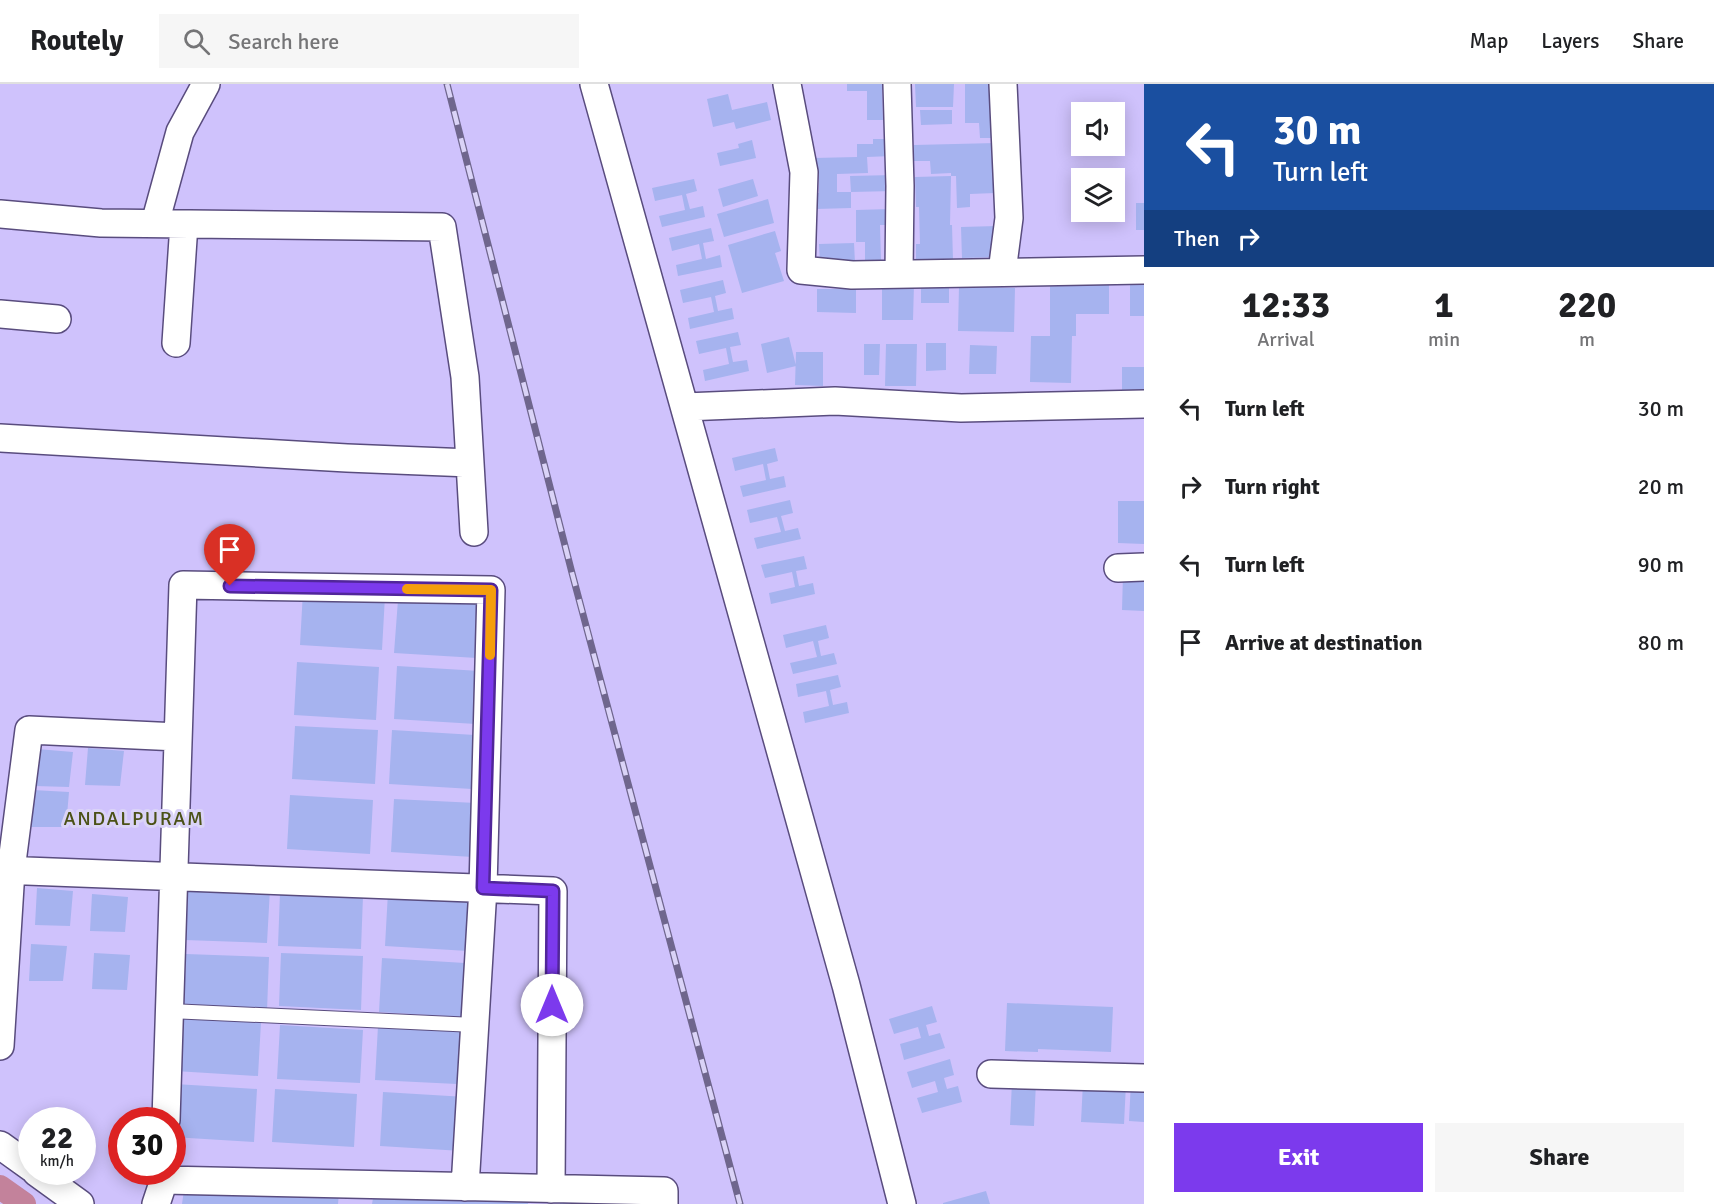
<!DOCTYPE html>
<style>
:root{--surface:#fff;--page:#f6f6f6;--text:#202124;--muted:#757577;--line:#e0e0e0;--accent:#7c3aed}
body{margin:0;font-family:Signika,sans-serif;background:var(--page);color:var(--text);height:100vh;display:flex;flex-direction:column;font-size:22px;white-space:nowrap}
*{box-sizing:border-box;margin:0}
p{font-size:20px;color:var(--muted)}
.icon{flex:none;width:33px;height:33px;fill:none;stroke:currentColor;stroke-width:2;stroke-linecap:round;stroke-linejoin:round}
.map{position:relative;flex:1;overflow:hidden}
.sheet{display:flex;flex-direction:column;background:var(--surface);width:570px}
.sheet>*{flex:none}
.top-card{background:#1a4fa0;color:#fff;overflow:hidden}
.controls{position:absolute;left:1071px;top:18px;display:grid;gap:12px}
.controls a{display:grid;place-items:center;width:54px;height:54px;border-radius:0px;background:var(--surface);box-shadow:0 3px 15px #0003;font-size:30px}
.speed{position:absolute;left:18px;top:1023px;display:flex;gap:12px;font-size:30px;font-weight:700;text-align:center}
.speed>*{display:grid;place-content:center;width:78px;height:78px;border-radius:50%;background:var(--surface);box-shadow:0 3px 15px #0003;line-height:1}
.speed small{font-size:15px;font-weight:400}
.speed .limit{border:9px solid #d22;background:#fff;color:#111}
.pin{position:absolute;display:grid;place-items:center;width:51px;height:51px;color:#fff;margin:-62px -26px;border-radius:50% 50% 50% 0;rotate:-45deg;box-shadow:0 0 6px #0007}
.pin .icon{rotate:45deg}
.me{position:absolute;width:66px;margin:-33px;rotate:0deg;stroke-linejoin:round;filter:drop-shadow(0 0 4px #0008)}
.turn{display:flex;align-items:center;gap:21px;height:126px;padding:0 30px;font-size:27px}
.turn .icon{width:78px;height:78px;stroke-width:2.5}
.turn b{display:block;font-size:42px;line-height:51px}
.then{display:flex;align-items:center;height:57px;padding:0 30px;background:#0003;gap:12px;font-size:22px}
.eta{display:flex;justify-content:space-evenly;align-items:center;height:102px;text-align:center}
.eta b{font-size:36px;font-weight:700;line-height:42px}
.cta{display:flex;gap:12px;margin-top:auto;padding:12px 30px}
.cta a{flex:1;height:69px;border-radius:0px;background:var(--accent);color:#fff;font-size:24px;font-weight:700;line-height:69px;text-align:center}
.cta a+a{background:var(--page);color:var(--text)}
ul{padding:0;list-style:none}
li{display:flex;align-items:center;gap:18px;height:78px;padding:0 30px}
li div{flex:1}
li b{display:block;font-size:22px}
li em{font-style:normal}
header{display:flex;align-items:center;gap:36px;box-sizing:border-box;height:84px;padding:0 30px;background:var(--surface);border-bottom:2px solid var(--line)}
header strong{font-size:28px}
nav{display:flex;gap:33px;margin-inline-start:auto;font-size:21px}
.search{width:420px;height:54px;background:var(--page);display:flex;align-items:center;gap:15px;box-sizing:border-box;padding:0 21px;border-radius:0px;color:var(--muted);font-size:22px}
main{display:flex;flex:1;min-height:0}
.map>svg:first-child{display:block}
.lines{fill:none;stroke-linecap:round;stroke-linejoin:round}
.canal{stroke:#c3829b;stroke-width:24}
.building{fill:#a6b3ef}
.service-casing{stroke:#594c7e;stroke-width:16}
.minor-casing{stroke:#594c7e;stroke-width:30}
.service{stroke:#fff;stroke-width:14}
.minor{stroke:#fff;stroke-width:27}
.rail-casing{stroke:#6f668d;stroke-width:7}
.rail{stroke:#dad3f7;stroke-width:4.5;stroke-dasharray:14;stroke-linecap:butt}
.route-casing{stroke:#51269a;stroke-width:15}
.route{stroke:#7c3aed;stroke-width:10}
.slow{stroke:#f59e0b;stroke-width:10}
.labels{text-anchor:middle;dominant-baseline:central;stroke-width:6;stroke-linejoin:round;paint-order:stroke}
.neighbourhood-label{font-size:20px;letter-spacing:1.5px;fill:#4b5116;stroke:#dad3f7}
</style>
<header>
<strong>Routely</strong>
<div class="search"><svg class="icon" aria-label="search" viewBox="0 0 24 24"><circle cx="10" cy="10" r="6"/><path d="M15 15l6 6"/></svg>Search here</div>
<nav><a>Map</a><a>Layers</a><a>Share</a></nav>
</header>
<main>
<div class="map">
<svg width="1144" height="1120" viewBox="0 0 1144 1120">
<rect width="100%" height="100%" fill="#cfc2fc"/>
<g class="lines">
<!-- canal -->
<path class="canal" d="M 0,1103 L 24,1120"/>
</g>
<!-- building -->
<path class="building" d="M 847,0 L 892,0 L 892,6 L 882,6 L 883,36 L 867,36 L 867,7 L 847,7 Z
M 915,0 L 954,0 L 953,23 L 916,23 Z
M 965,0 L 996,0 L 997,54 L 980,54 L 979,39 L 965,39 Z
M 728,10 L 732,26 L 767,18 L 771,36 L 736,45 L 734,38 L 713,43 L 707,15 Z
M 920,26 L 952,26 L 952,40 L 921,41 Z
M 873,55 L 891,55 L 892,72 L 867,73 L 868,89 L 837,90 L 837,108 L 851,108 L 851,124 L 816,125 L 815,109 L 819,109 L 819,90 L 814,90 L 814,74 L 857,73 L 857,60 L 873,60 Z
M 752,56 L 756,74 L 720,82 L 717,69 L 739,64 L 738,60 Z
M 996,59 L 995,109 L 970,110 L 970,123 L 957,124 L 956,92 L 951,92 L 951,89 L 931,90 L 930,77 L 914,77 L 914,61 Z
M 894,91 L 894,107 L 851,108 L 850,92 Z
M 951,92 L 950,141 L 952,141 L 953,176 L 916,177 L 916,160 L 920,160 L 919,123 L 916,123 L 915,93 Z
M 694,95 L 697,107 L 686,110 L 690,125 L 703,122 L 705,133 L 662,143 L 659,132 L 685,126 L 682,111 L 655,117 L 652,104 Z
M 753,95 L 758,112 L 723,123 L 718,105 Z
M 768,115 L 774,139 L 724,153 L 717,130 Z
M 1136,119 L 1144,119 L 1144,146 L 1136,146 Z
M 891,125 L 891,141 L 880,141 L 881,176 L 865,176 L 865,158 L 856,158 L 856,126 Z
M 997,142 L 998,173 L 962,174 L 961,143 Z
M 711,144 L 714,157 L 703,159 L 706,175 L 720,171 L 722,183 L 678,192 L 676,181 L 702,175 L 699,160 L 672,167 L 669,154 Z
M 775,147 L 781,167 L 775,169 L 784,197 L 742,209 L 728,161 Z
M 854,159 L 855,179 L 820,179 L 819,160 Z
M 723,196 L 726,209 L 715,212 L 718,227 L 732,224 L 734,235 L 690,245 L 688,234 L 714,228 L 711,213 L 683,219 L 680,206 Z
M 1130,199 L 1144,199 L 1144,232 L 1130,232 Z
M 882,200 L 914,200 L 913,236 L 882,236 Z
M 1050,200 L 1109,201 L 1109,230 L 1076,230 L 1076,252 L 1072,252 L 1071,299 L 1030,298 L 1031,252 L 1050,252 Z
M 921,202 L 949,202 L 949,219 L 921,219 Z
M 959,202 L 1015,204 L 1014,248 L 958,247 Z
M 817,205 L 856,205 L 856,229 L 817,228 Z
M 738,248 L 741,261 L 730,263 L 733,278 L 747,276 L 749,287 L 705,297 L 703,286 L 729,280 L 726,264 L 699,270 L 696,257 Z
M 789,253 L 796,282 L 767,289 L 761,260 Z
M 926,259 L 946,259 L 946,286 L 926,287 Z
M 864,260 L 880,260 L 879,291 L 864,291 Z
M 886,260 L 917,260 L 916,302 L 885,302 Z
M 970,261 L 997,262 L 996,290 L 969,290 Z
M 796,268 L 823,268 L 823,302 L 795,301 Z
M 1122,283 L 1144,283 L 1144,309 L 1122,309 Z
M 775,364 L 778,377 L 767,380 L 770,395 L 784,392 L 786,403 L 743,413 L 740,402 L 766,396 L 763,380 L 735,387 L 732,374 Z
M 790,416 L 793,429 L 781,432 L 785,447 L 798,444 L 801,455 L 757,465 L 754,454 L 781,448 L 777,433 L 750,439 L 747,426 Z
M 1118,417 L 1144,417 L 1144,460 L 1118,459 Z
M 804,472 L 807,485 L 796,487 L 799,502 L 813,499 L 815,510 L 771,520 L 769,509 L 795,503 L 792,488 L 765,494 L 761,481 Z
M 1123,490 L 1144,491 L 1144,527 L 1122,526 Z
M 303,507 L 385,512 L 382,566 L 300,561 Z
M 398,516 L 480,520 L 477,574 L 394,569 Z
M 826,541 L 829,554 L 818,557 L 821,572 L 834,569 L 837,580 L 793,590 L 790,579 L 817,573 L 813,557 L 786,564 L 783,551 Z
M 297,578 L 379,583 L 376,636 L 294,631 Z
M 397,582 L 480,587 L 476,640 L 394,635 Z
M 838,591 L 841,603 L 830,606 L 833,621 L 847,618 L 849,629 L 805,639 L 803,628 L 829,622 L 826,607 L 798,613 L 796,600 Z
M 295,642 L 378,646 L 375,700 L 292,695 Z
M 392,646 L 475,651 L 472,705 L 389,700 Z
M 88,664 L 124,667 L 120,702 L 85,701 Z
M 37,665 L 73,668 L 69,703 L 35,702 Z
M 33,706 L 69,708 L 66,743 L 31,743 Z
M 290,711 L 373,716 L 370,770 L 287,765 Z
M 394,715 L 476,719 L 473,773 L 391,768 Z
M 187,802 L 270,805 L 267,859 L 185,856 Z
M 37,804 L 73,807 L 70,842 L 35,841 Z
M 388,808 L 471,813 L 468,867 L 385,862 Z
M 280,809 L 363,812 L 361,865 L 278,862 Z
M 92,810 L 128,813 L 125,848 L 90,847 Z
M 31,860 L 67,862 L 63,897 L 29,897 Z
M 94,869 L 130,871 L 127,906 L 92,905 Z
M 281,869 L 363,872 L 361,926 L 279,922 Z
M 186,870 L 269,873 L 267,927 L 184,924 Z
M 382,874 L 465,879 L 462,933 L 379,928 Z
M 1007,919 L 1113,923 L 1111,968 L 1038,965 L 1038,968 L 1005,967 Z
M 932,922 L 937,938 L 926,941 L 929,952 L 940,949 L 945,964 L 904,976 L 900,960 L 921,954 L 918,943 L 894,950 L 889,935 Z
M 178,933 L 261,938 L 258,992 L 175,987 Z
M 280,941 L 363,946 L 360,999 L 277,995 Z
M 378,942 L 460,947 L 457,1000 L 375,996 Z
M 950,975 L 954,991 L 944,994 L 947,1005 L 958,1002 L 962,1018 L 922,1029 L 917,1014 L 938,1008 L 935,997 L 912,1004 L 907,988 Z
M 1012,997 L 1036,998 L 1034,1042 L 1010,1041 Z
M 1131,997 L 1144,998 L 1144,1038 L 1129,1037 Z
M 1083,998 L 1126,1000 L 1124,1040 L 1081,1038 Z
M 175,1000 L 257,1005 L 254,1058 L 172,1053 Z
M 275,1005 L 357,1010 L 354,1063 L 272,1058 Z
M 383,1008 L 466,1013 L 462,1067 L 380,1062 Z
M 184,1106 L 339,1109 L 338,1120 L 182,1120 Z
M 986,1107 L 990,1120 L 943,1120 L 943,1119 Z
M 374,1109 L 528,1117 L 528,1120 L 372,1120 Z
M 560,1116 L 601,1118 L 601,1120 L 560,1120 Z"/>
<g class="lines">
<defs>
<path id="service" d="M 170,927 L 475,941"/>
<path id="minor" d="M 594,0 L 846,901 L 902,1120
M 787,0 L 804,88 L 801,186 L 852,191 L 1144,186
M 897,0 L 900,102 L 899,189
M 0,130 L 101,139 L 442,143 L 465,293 L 474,448
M 155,139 L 180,48 L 206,0
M 1002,188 L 1009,134 L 1003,0
M 0,230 L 57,235
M 176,259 L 184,140
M 685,323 L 835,317 L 961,324 L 1144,320
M 0,354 L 347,374 L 470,379
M 1118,484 L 1144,483
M 0,786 L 553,807 L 551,1105
M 0,962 L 11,786 L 29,646 L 178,653
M 991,990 L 1144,994
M 166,1036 L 183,501 L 491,506 L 483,804 L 465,1103
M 0,1061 L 32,1084
M 36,1088 L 80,1120
M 164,1096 L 664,1107 L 664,1120
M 156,1120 L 164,1096 L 164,1088"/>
</defs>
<!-- service casing -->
<use href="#service" class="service-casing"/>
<!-- minor casing -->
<use href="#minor" class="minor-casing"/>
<!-- service -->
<use href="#service" class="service"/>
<!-- minor -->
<use href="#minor" class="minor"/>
<defs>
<path id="rail" d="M 447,0 L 572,489 L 740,1120"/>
</defs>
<!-- rail casing -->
<use href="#rail" class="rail-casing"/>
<!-- rail -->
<use href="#rail" class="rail"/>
</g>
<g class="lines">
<defs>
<path id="route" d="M 230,502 L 491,506 L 483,804 L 553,807 L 552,921"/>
</defs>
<!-- route casing -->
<use href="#route" class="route-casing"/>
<!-- route -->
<use href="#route" class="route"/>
<!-- slow -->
<path class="slow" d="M 407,505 L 491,506 L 490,571"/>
</g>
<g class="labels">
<!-- neighbourhood labels -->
<g class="neighbourhood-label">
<text x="134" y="734">ANDALPURAM</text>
</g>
</g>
</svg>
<div class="controls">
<a><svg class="icon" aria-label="sound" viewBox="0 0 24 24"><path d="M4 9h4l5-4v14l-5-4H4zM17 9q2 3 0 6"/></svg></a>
<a><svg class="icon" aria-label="layers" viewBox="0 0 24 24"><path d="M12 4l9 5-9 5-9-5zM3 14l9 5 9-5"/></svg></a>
</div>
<div class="speed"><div>22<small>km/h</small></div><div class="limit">30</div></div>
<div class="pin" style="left:230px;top:502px;background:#d93025"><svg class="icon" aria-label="arrive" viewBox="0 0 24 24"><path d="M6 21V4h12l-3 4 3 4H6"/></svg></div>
<svg class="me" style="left:552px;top:921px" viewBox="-20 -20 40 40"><circle r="19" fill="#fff"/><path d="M0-13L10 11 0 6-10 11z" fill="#7c3aed"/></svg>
</div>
<section class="sheet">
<div class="top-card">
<div class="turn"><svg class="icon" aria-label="left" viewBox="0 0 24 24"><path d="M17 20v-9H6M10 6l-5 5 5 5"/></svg><div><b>30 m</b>Turn left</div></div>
<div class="then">Then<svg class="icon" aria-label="right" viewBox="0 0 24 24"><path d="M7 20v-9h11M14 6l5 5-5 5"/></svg></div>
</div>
<div class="eta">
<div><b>12:33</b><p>Arrival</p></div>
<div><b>1</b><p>min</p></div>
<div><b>220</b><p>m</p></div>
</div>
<ul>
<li><svg class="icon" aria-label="left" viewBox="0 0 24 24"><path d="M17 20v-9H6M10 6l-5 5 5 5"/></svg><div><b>Turn left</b></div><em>30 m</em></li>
<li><svg class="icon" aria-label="right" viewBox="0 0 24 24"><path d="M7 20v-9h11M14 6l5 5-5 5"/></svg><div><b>Turn right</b></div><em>20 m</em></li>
<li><svg class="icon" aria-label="left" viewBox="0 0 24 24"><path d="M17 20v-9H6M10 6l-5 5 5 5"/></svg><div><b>Turn left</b></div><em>90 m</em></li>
<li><svg class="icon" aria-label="arrive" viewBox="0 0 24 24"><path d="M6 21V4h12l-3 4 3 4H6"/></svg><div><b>Arrive at destination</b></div><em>80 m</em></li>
</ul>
<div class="cta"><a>Exit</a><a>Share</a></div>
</section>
</main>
